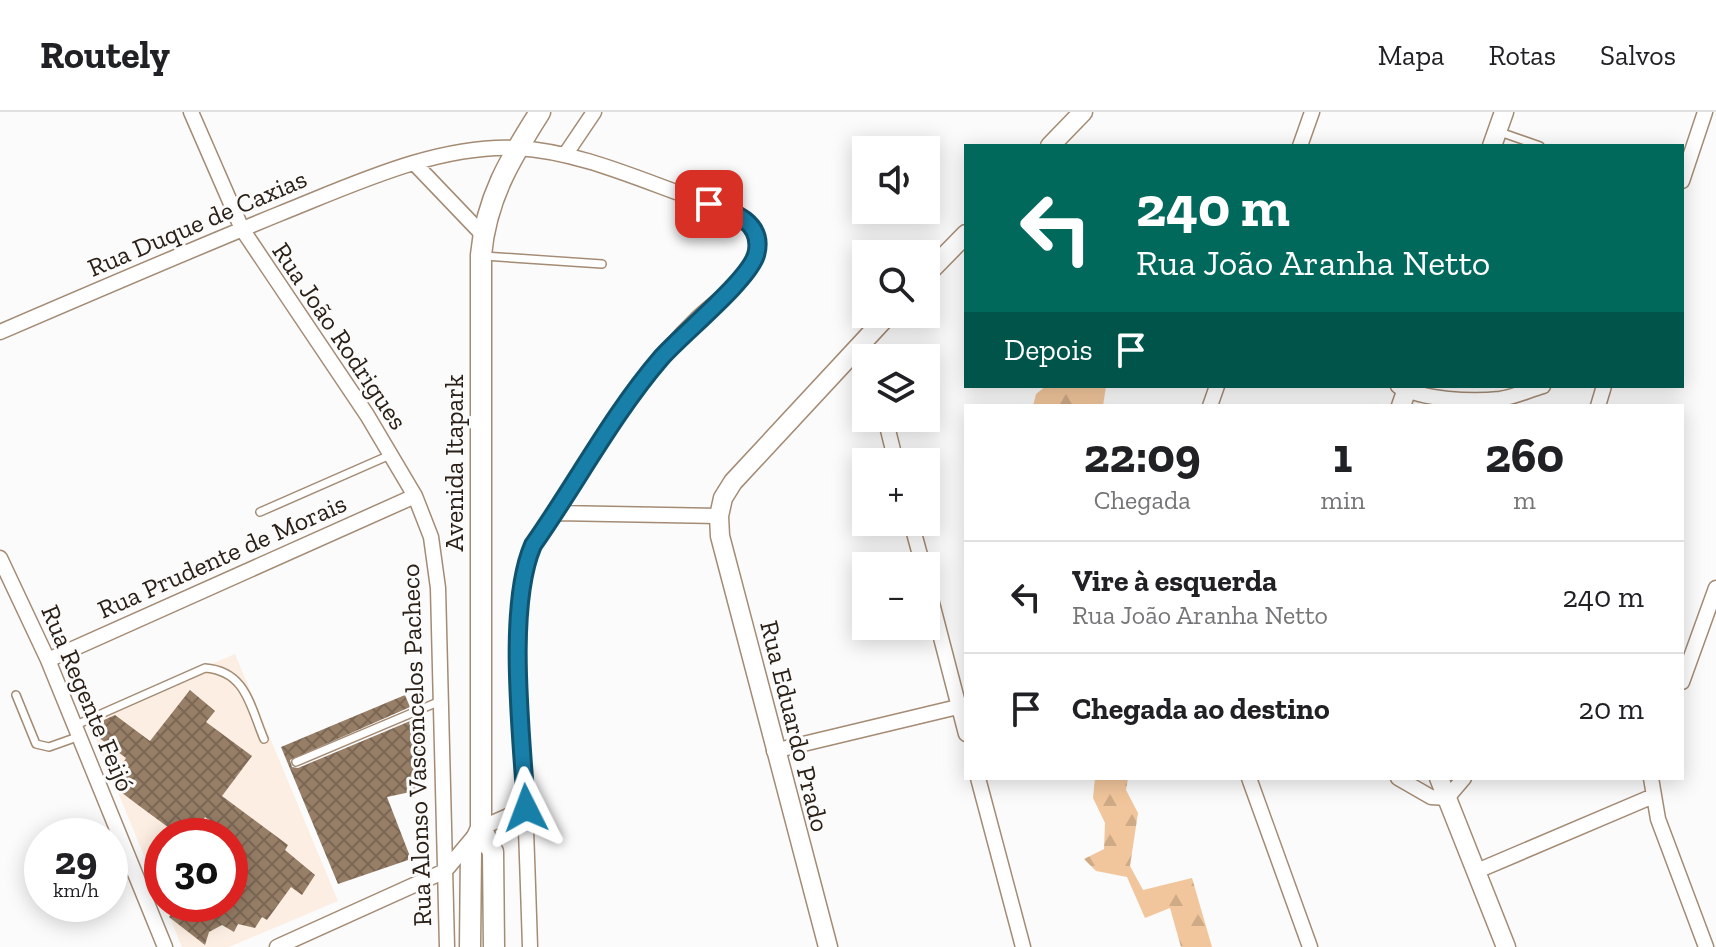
<!DOCTYPE html>
<html lang="pt">
<meta charset="utf-8">
<style>
:root{--surface:#fff;--page:#f6f6f6;--text:#202124;--muted:#757577;--line:#e0e0e0}
body{margin:0;font-family:"Zilla Slab",serif;background:var(--page);color:var(--text);height:100vh;display:flex;flex-direction:column;font-size:30px;white-space:nowrap}
*{box-sizing:border-box;margin:0}
p{font-size:26px;color:var(--muted)}
.icon{flex:none;width:44px;height:44px;fill:none;stroke:currentColor;stroke-width:2;stroke-linecap:round;stroke-linejoin:round}
.map{position:relative;flex:1;overflow:hidden}
.drawer{position:absolute;left:964px;top:292px;width:720px;height:376px;display:flex;flex-direction:column;background:var(--surface);border-radius:0px;box-shadow:0 4px 20px #0003}
.drawer>*{flex:none}
.top-card{position:absolute;left:964px;top:32px;width:720px;height:244px;border-radius:0px;box-shadow:0 4px 20px #0003;background:#00695c;color:#fff;overflow:hidden}
.fabs{position:absolute;left:852px;top:24px;display:grid;gap:16px}
.fabs a{display:grid;place-items:center;width:88px;height:88px;border-radius:0px;background:var(--surface);box-shadow:0 4px 20px #0003;font-size:40px}
.speed{position:absolute;left:24px;top:706px;display:flex;gap:16px;font-size:40px;font-weight:700;text-align:center}
.speed>*{display:grid;place-content:center;width:104px;height:104px;border-radius:50%;background:var(--surface);box-shadow:0 4px 20px #0003;line-height:1}
.speed small{font-size:20px;font-weight:400}
.speed .limit{border:12px solid #d22;background:#fff;color:#111}
.pin{position:absolute;display:grid;place-items:center;width:68px;height:68px;color:#fff;margin:-34px;border-radius:16px;box-shadow:0 4px 12px #0006}
.me{position:absolute;width:88px;margin:-44px;rotate:357deg;stroke-linejoin:round;filter:drop-shadow(0 0 6px #0008)}
.turn{display:flex;align-items:center;gap:28px;height:168px;padding:0 40px;font-size:36px}
.turn .icon{width:104px;height:104px;stroke-width:2.5}
.turn b{display:block;font-size:56px;line-height:68px}
.then{display:flex;align-items:center;height:76px;padding:0 40px;background:#0003;gap:16px;font-size:30px}
.eta{display:flex;justify-content:space-evenly;align-items:center;height:136px;text-align:center}
.eta b{font-size:48px;font-weight:700;line-height:56px}
ul{padding:0;list-style:none}
li{display:flex;align-items:center;gap:24px;height:112px;padding:0 40px;border-top:2px solid var(--line)}
li div{flex:1}
li b{display:block;font-size:30px}
li em{font-style:normal}
header{display:flex;align-items:center;gap:48px;box-sizing:border-box;height:112px;padding:0 40px;background:var(--surface);border-bottom:2px solid var(--line)}
header strong{font-size:38px}
nav{display:flex;gap:44px;margin-inline-start:auto;font-size:28px}
.map>svg:first-child{display:block}
.built{fill:#fceee2}
.forest{fill:url(#forest-firs)}
.building{fill:url(#building-cross-hatch)}
.lines{fill:none;stroke-linecap:round;stroke-linejoin:round}
.service-casing{stroke:#a48b74;stroke-width:10}
.minor-casing{stroke:#a48b74;stroke-width:17}
.tertiary-casing{stroke:#a48b74;stroke-width:21}
.secondary-casing{stroke:#a48b74;stroke-width:23}
.service{stroke:#fff;stroke-width:7}
.minor{stroke:#fff;stroke-width:14}
.tertiary{stroke:#fff;stroke-width:18}
.secondary{stroke:#fff;stroke-width:20}
.route-casing{stroke:#10536e;stroke-width:20}
.route{stroke:#187fa9;stroke-width:14}
.labels{text-anchor:middle;dominant-baseline:central;stroke-width:6;stroke-linejoin:round;paint-order:stroke}
.street-label{font-size:26px;fill:#2a2017;stroke:#fbfbfb}
</style>
<header>
<strong>Routely</strong>
<nav><a>Mapa</a><a>Rotas</a><a>Salvos</a></nav>
</header>
<div class="map">
<svg width="1716" height="835" viewBox="0 0 1716 835">
<defs>
<pattern id="forest-firs" width="22" height="20" patternUnits="userSpaceOnUse" patternTransform="scale(2)"><rect width="22" height="20" fill="#f1c69c"/><path d="M5 1l3.5 6h-7zM16 11l3.5 6h-7z" fill="#cfaa86"/></pattern>
<pattern id="building-cross-hatch" width="8" height="8" patternUnits="userSpaceOnUse" patternTransform="scale(2)"><rect width="8" height="8" fill="#967e67"/><path d="M0 0l8 8M0 8l8-8" fill="none" stroke="#7b6754"/></pattern>
</defs>
<rect width="100%" height="100%" fill="#fbfbfb"/>
<!-- built -->
<path class="built" d="M 235,542 L 338,789 L 229,835 L 182,835 L 164,792 L 230,792 L 230,724 L 162,724 L 162,787 L 92,618 L 108,596 Z"/>
<!-- forest -->
<path class="forest" d="M 1046,274 L 1106,274 L 1103,294 L 1033,294 L 1036,282 Z
M 1095,666 L 1128,666 L 1126,678 L 1138,701 L 1130,754 L 1143,778 L 1192,766 L 1212,835 L 1181,835 L 1170,796 L 1145,806 L 1127,765 L 1096,759 L 1084,747 L 1104,737 L 1105,711 L 1093,686 Z"/>
<!-- building -->
<path class="building" d="M 190,578 L 215,599 L 206,610 L 252,644 L 222,684 L 288,733 L 285,738 L 315,763 L 302,783 L 291,775 L 267,808 L 262,805 L 255,816 L 238,812 L 234,820 L 222,813 L 209,820 L 205,833 L 169,805 L 178,792 L 230,792 L 230,723 L 205,705 L 192,724 L 180,724 L 138,693 L 117,677 L 113,668 L 126,646 L 94,622 L 104,608 L 115,603 L 150,629 Z
M 405,583 L 410,595 L 290,648 L 292,655 L 298,656 L 415,607 L 416,611 L 426,609 L 424,677 L 387,685 L 411,747 L 338,772 L 281,635 Z"/>
<g class="lines">
<defs>
<path id="service" d="M 1497,19 L 1540,34
M 484,144 L 602,152
M 260,400 L 390,343
M 16,583 L 36,632 L 49,635 L 80,624
M 76,613 L 205,556 C 246,559 250,594 264,627
M 296,650 L 438,590"/>
<path id="minor" d="M 191,0 L 242,117 L 367,303 L 415,384 L 431,425 L 438,476 L 447,835
M 1300,34 L 1312,0
M 565,43 L 594,0
M 416,53 L 483,123
M 1682,69 L 1705,0
M 0,220 C 93,180 186,140 279,102 C 352,73 437,32 517,36 C 589,40 658,77 726,97 C 745,106 763,119 756,143 C 748,169 717,188 698,206 C 630,271 587,357 533,433 C 508,491 520,582 523,645 C 526,709 528,772 530,835
M 1398,274 C 1424,288 1471,290 1500,287 C 1514,285 1529,278 1543,274
M 1210,294 L 1217,274
M 1598,294 L 1604,274
M 885,306 L 896,350
M 556,401 L 719,404
M 911,410 L 923,454
M 0,446 L 48,548 L 165,835
M 926,468 L 966,622
M 48,548 L 415,384
M 1682,570 L 1716,476
M 774,639 L 966,593
M 978,666 L 1023,835
M 1249,666 L 1310,835
M 1398,666 L 1431,685 L 1447,686 L 1464,666
M 1651,666 L 1658,707 L 1706,835
M 1477,759 L 1651,685
M 277,835 L 445,759 L 481,716 L 526,696"/>
<path id="tertiary" d="M 1050,34 L 1083,0
M 1492,34 L 1504,0
M 926,163 L 966,122
M 1401,294 L 1408,274
M 1439,666 L 1506,835
M 828,835 L 720,424 L 719,404 L 723,386 L 733,370 L 889,202"/>
<path id="secondary" d="M 481,716 L 493,740 L 494,835
M 470,835 L 471,739 L 481,716 L 481,143 C 486,87 510,47 540,0"/>
</defs>
<!-- service casing -->
<use href="#service" class="service-casing"/>
<!-- minor casing -->
<use href="#minor" class="minor-casing"/>
<!-- tertiary casing -->
<use href="#tertiary" class="tertiary-casing"/>
<!-- secondary casing -->
<use href="#secondary" class="secondary-casing"/>
<!-- service -->
<use href="#service" class="service"/>
<!-- minor -->
<use href="#minor" class="minor"/>
<!-- tertiary -->
<use href="#tertiary" class="tertiary"/>
<!-- secondary -->
<use href="#secondary" class="secondary"/>
</g>
<g class="lines">
<defs>
<path id="route" d="M 526,696 C 522,626 506,495 533,433 C 576,372 612,303 661,246 C 682,222 748,169 756,143 C 765,111 733,99 709,92"/>
</defs>
<!-- route casing -->
<use href="#route" class="route-casing"/>
<!-- route -->
<use href="#route" class="route"/>
</g>
<g class="labels">
<!-- street labels -->
<g class="street-label">
<text transform="translate(197 111) rotate(-23)">Rua Duque de Caxias</text>
<text transform="translate(340 224) rotate(56)">Rua João Rodrigues</text>
<text transform="translate(454 351) rotate(-90)">Avenida Itapark</text>
<text transform="translate(222 444) rotate(-24)">Rua Prudente de Morais</text>
<text transform="translate(88 586) rotate(67)">Rua Regente Feijó</text>
<text transform="translate(795 614) rotate(76)">Rua Eduardo Prado</text>
<text transform="translate(416 633) rotate(-92)">Rua Alonso Vasconcelos Pacheco</text>
</g>
</g>
</svg>
<div class="fabs">
<a><svg class="icon" aria-label="sound" viewBox="0 0 24 24"><path d="M4 9h4l5-4v14l-5-4H4zM17 9q2 3 0 6"/></svg></a>
<a><svg class="icon" aria-label="search" viewBox="0 0 24 24"><circle cx="10" cy="10" r="6"/><path d="M15 15l6 6"/></svg></a>
<a><svg class="icon" aria-label="layers" viewBox="0 0 24 24"><path d="M12 4l9 5-9 5-9-5zM3 14l9 5 9-5"/></svg></a>
<a>+</a>
<a>−</a>
</div>
<div class="speed"><div>29<small>km/h</small></div><div class="limit">30</div></div>
<div class="pin" style="left:709px;top:92px;background:#d93025"><svg class="icon" aria-label="arrive" viewBox="0 0 24 24"><path d="M6 21V4h12l-3 4 3 4H6"/></svg></div>
<svg class="me" style="left:526px;top:696px" viewBox="-20 -20 40 40"><path d="M0-17L14 15 0 8-14 15z" fill="#187fa9" stroke="#fff" stroke-width="4"/></svg>
<div class="top-card">
<div class="turn"><svg class="icon" aria-label="left" viewBox="0 0 24 24"><path d="M17 20v-9H6M10 6l-5 5 5 5"/></svg><div><b>240 m</b>Rua João Aranha Netto</div></div>
<div class="then">Depois<svg class="icon" aria-label="arrive" viewBox="0 0 24 24"><path d="M6 21V4h12l-3 4 3 4H6"/></svg></div>
</div>
<section class="drawer">
<div class="eta">
<div><b>22:09</b><p>Chegada</p></div>
<div><b>1</b><p>min</p></div>
<div><b>260</b><p>m</p></div>
</div>
<ul>
<li><svg class="icon" aria-label="left" viewBox="0 0 24 24"><path d="M17 20v-9H6M10 6l-5 5 5 5"/></svg><div><b>Vire à esquerda</b><p>Rua João Aranha Netto</p></div><em>240 m</em></li>
<li><svg class="icon" aria-label="arrive" viewBox="0 0 24 24"><path d="M6 21V4h12l-3 4 3 4H6"/></svg><div><b>Chegada ao destino</b></div><em>20 m</em></li>
</ul>
</section>
</div>
